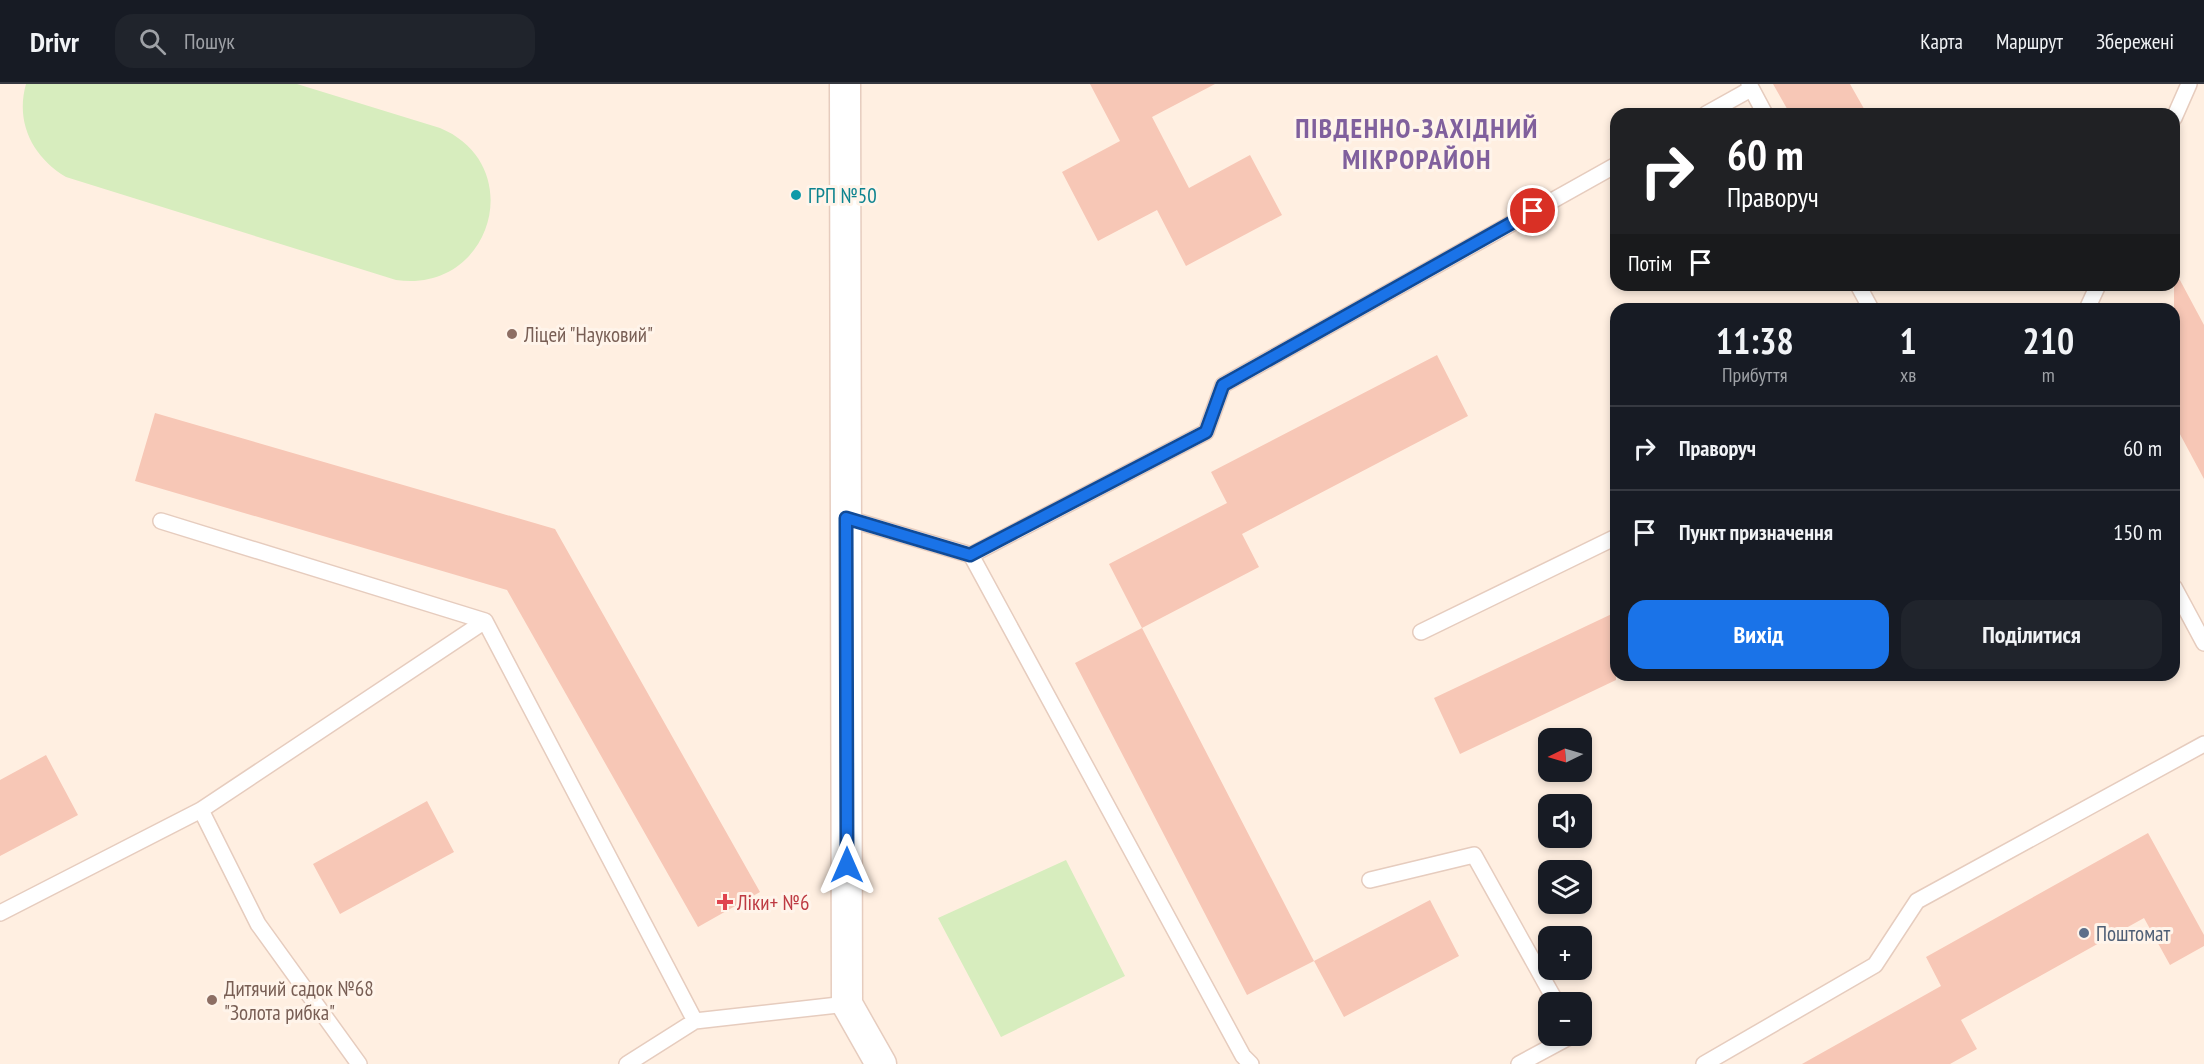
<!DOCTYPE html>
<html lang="uk">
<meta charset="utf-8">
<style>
:root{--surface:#171b24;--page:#20242c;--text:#f1f3f6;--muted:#9ea1a6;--line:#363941;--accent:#1a73e8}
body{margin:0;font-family:"PT Sans Narrow",sans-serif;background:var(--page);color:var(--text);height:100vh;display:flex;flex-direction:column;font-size:22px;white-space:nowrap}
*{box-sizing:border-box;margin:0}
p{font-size:20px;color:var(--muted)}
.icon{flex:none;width:33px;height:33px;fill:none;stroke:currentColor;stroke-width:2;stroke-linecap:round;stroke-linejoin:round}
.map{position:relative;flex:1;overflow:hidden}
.side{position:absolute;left:1610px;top:219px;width:570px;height:378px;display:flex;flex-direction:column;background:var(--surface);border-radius:18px;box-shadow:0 3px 9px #0003}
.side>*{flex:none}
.guide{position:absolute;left:1610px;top:24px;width:570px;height:183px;border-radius:18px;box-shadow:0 3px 9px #0003;background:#202124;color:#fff;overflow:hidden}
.needle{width:39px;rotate:265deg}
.controls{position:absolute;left:1538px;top:644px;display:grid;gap:12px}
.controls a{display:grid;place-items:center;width:54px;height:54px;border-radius:12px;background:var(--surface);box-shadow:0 3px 9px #0003;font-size:30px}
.pin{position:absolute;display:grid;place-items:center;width:51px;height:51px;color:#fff;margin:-26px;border:3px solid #fff;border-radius:50%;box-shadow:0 2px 6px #0007}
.me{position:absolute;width:66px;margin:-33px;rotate:0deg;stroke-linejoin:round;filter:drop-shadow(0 0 4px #0008)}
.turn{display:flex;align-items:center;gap:21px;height:126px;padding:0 18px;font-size:27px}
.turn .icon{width:78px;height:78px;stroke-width:2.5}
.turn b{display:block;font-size:42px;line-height:51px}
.then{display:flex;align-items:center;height:57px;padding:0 18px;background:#0003;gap:12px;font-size:22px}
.eta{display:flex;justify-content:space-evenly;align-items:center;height:102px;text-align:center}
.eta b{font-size:36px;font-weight:700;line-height:42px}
.primary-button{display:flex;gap:12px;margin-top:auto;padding:12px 18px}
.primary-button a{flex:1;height:69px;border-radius:18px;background:var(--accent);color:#fff;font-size:24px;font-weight:700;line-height:69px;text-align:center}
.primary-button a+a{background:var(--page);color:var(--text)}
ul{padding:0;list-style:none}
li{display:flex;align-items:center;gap:18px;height:84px;padding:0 18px;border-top:2px solid var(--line)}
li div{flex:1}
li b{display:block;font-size:22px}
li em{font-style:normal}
header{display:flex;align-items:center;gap:36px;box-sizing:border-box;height:84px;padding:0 30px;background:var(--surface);border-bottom:2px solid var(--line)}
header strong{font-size:28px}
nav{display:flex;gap:33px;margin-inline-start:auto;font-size:21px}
.search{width:420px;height:54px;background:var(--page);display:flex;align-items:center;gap:15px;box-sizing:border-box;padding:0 21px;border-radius:18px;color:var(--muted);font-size:22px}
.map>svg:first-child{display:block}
.green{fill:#d7edbe}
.building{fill:#f7c7b6}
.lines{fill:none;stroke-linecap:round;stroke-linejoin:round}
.service-casing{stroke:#e6ccbe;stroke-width:18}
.minor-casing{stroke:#e6ccbe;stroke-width:33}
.service{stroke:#fff;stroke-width:15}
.minor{stroke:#fff;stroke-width:30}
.route-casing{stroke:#114b97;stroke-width:15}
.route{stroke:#1a73e8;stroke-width:10}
.culture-dot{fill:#0f9aa8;stroke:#fff4ea;stroke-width:2}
.education-dot{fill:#8d6e63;stroke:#fff4ea;stroke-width:2}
.health-dot{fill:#e0444e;stroke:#fff4ea;stroke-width:2}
.service-dot{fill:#5c6f8a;stroke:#fff4ea;stroke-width:2}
.labels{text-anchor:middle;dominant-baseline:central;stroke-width:6;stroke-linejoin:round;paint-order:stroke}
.culture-label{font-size:21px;fill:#0d838f;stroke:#fff4ea;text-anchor:start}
.education-label{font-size:21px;fill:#785e54;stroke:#fff4ea;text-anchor:start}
.health-label{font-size:21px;fill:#be3a42;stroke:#fff4ea;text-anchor:start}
.service-label{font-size:21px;fill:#4e5e75;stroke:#fff4ea;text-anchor:start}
.district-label{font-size:27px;font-weight:bold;letter-spacing:1.5px;fill:#80609d;stroke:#fff4ea}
</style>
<header>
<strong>Drivr</strong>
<div class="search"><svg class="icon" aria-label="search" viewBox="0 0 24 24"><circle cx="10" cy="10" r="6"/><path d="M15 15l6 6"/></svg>Пошук</div>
<nav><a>Карта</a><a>Маршрут</a><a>Збережені</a></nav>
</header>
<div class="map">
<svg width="2204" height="980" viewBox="0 0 2204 980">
<rect width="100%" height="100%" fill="#ffefe1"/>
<!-- green -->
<path class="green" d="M 26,0 L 297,0 L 440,44 C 529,81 492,210 396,196 L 66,93 C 33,73 15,39 26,0 Z
M 1066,776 L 1125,892 L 1001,953 L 938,834 Z"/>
<!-- building -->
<path class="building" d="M 1090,0 L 1215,0 L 1152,33 L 1189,104 L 1250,71 L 1282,131 L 1186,182 L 1157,126 L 1098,157 L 1062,88 L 1120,57 Z
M 1773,0 L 1850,0 L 1867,30 L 1790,30 Z
M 2174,185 L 2204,241 L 2204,395 L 2174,339 Z
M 1437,271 L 1468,332 L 1242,450 L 1259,483 L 1142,544 L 1109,480 L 1227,419 L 1211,388 Z
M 155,329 L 555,445 L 760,808 L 698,843 L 507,506 L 135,397 Z
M 1616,528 L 1616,596 L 1460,670 L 1434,614 Z
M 1142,544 L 1314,877 L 1247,911 L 1075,579 Z
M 46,671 L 78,731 L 0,772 L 0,696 Z
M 427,717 L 454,768 L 340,830 L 313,780 Z
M 2148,749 L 2204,851 L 2204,862 L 2170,881 L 2144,834 L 1961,936 L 1977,965 L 1950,980 L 1802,980 L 1941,902 L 1926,873 Z
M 1430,816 L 1459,872 L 1344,933 L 1314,877 Z"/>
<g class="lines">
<defs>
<path id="service" d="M 1749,0 L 1765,30
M 1706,30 L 1751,5
M 2174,34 L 2189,0
M 1858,201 L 1871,225
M 2087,225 L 2098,201
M 846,434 L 971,471 L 1206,348 L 1223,301 L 1616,81
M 161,437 L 485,537 L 695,937 L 847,920
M 971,471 L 1243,972 L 1251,980
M 2174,503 L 2204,559
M 1421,548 L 1616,453
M 201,726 L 258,840 L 359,980
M 1370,796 L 1474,771 L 1556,918
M 0,829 L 201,726 L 485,537
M 627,980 L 695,937
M 1519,980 L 1573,951
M 1704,980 L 1875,881 L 1917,817 L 2204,660"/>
<path id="minor" d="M 845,0 L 847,920 L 881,980"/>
</defs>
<!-- service casing -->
<use href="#service" class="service-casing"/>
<!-- minor casing -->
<use href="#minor" class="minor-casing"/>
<!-- service -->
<use href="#service" class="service"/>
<!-- minor -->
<use href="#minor" class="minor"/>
</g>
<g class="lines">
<defs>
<path id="route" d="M 847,781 L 846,434 L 970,471 L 1206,348 L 1223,301 L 1533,127"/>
</defs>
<!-- route casing -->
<use href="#route" class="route-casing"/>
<!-- route -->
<use href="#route" class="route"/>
</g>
<!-- markers -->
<circle class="culture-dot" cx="796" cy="111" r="6"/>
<g class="education-dot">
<circle cx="512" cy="250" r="6"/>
<circle cx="212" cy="916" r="6"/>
</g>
<path class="health-dot" d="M722 809h6v6h6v6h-6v6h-6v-6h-6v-6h6z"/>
<circle class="service-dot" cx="2084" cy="849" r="6"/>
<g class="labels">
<!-- culture labels -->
<g class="culture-label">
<text x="808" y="111">ГРП №50</text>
</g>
<!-- education labels -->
<g class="education-label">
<text x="524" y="250">Ліцей "Науковий"</text>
<text x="224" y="904">Дитячий садок №68<tspan x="224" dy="24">"Золота рибка"</tspan></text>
</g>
<!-- health labels -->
<g class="health-label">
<text x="737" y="818">Ліки+ №6</text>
</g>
<!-- service labels -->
<g class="service-label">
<text x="2096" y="849">Поштомат</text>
</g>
<!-- district labels -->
<g class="district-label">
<text x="1417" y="44">ПІВДЕННО-ЗАХІДНИЙ<tspan x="1417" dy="31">МІКРОРАЙОН</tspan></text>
</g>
</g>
</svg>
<div class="controls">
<a><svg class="needle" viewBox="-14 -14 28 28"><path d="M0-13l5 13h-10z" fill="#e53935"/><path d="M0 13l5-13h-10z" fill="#9ea1a6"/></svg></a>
<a><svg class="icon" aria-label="sound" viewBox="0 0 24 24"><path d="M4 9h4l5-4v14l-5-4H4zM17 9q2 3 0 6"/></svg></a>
<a><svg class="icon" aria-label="layers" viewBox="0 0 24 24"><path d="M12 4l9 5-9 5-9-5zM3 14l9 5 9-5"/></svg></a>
<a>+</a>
<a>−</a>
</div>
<div class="pin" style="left:1533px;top:127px;background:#d93025"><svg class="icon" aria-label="arrive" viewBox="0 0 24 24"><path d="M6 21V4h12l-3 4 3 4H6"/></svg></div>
<svg class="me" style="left:847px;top:781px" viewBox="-20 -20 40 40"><path d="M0-17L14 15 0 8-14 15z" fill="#1a73e8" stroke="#fff" stroke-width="4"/></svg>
<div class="guide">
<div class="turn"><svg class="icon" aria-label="right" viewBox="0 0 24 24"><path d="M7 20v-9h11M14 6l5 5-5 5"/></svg><div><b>60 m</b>Праворуч</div></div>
<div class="then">Потім<svg class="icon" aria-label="arrive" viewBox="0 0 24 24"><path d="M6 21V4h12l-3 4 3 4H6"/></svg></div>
</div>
<section class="side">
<div class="eta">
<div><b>11:38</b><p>Прибуття</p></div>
<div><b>1</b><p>хв</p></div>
<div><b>210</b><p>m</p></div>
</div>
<ul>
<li><svg class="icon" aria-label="right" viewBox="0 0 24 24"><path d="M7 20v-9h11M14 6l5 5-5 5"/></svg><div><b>Праворуч</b></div><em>60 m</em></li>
<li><svg class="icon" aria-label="arrive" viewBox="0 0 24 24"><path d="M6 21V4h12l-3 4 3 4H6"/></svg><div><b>Пункт призначення</b></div><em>150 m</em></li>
</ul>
<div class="primary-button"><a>Вихід</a><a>Поділитися</a></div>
</section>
</div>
